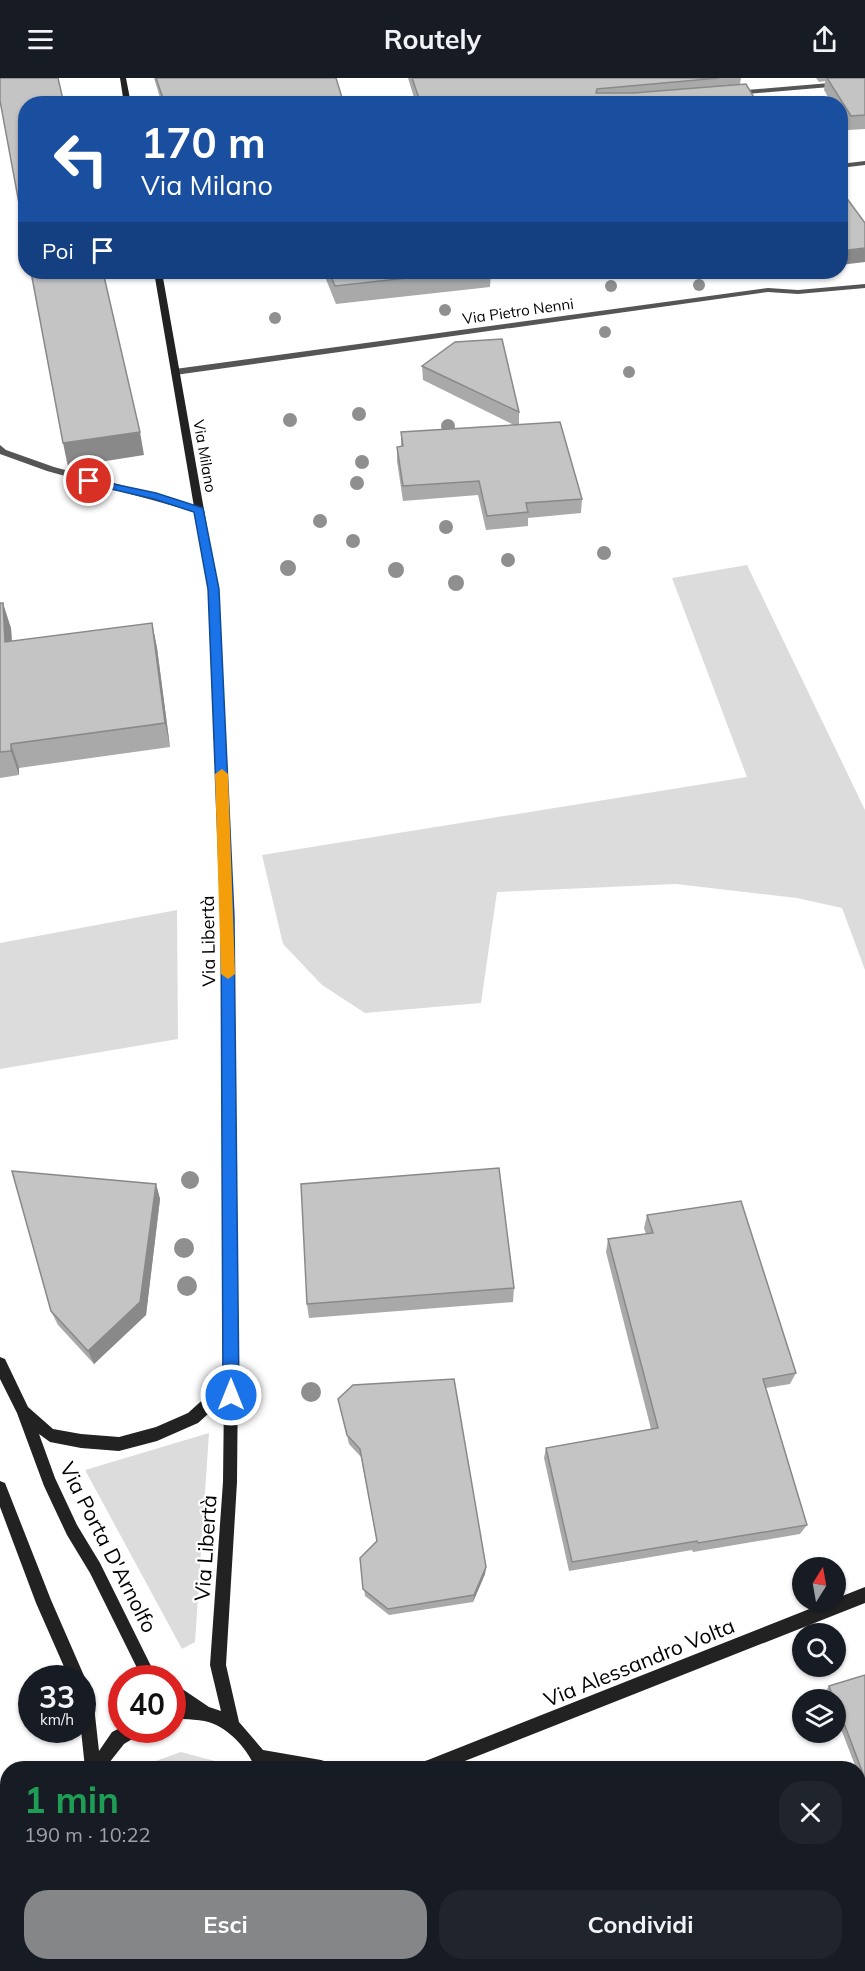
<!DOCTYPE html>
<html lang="it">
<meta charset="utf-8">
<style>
:root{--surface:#171b24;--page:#20242c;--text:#f1f3f6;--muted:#9ea1a6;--accent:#858687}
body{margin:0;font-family:Mulish,sans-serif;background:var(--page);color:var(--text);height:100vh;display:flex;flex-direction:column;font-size:22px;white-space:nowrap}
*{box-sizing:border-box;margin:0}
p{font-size:20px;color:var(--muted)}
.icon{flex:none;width:33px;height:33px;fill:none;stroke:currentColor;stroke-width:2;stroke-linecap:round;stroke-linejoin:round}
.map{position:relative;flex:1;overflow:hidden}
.drawer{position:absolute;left:0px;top:1683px;width:866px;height:210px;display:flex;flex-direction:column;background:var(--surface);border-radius:24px 24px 0 0;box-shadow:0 2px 4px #0004}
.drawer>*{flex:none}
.top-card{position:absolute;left:18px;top:18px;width:830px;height:183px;border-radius:24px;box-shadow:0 2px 4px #0004;background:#1a4fa0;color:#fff;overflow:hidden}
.needle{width:39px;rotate:11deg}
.buttons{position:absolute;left:792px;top:1479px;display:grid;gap:12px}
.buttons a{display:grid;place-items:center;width:54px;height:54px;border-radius:50%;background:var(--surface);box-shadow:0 2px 4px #0004;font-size:30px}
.speed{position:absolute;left:18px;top:1587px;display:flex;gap:12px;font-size:30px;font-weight:700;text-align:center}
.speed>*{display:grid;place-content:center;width:78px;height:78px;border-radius:50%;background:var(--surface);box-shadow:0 2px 4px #0004;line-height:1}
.speed small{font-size:15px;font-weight:400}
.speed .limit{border:9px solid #d22;background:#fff;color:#111}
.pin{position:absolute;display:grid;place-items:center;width:51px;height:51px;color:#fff;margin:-26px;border:3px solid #fff;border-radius:50%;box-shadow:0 2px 6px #0007}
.me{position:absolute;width:66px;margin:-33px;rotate:0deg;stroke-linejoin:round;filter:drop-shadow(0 0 4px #0008)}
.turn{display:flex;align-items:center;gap:21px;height:126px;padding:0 24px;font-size:27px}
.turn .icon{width:78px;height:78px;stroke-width:2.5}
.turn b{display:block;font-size:42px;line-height:51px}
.then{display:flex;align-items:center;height:57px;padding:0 24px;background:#0003;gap:12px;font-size:22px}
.round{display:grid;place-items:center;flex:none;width:63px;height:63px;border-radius:24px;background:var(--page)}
.overview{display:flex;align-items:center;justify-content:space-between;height:102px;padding:0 24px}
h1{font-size:36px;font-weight:700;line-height:45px;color:#1e9e55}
.button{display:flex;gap:12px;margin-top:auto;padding:12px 24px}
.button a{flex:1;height:69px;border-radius:24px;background:var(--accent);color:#fff;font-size:24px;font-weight:700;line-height:69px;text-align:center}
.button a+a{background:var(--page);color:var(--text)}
header{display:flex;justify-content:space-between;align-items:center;height:78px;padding:0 24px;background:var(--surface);font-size:27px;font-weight:700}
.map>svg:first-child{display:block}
.green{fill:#dcdcdc}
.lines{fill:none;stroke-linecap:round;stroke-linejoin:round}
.lane{fill:#555;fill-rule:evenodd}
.street{fill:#555;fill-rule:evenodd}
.secondary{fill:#222;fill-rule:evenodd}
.tree{fill:#8f8f8f}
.wall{fill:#a9a9a9}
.shaded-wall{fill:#898989}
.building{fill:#c4c4c4;stroke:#898989;stroke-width:1.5}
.route{fill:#1a73e8;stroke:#114b97;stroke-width:1.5}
.slow{fill:#f59e0b}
.labels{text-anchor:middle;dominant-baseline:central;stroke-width:4.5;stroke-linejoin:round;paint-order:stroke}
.far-street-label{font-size:15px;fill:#000;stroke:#fff}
.street-label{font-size:18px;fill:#000;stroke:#fff}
.near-street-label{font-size:21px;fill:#000;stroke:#fff}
</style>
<header><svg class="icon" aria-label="menu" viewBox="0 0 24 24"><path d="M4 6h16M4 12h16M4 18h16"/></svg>Routely<svg class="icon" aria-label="share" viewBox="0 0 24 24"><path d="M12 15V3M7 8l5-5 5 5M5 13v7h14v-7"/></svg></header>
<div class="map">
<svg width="865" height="1893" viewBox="0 0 865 1893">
<rect width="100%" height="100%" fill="#fff"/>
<!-- green -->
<path class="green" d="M 747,487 L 865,732 L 865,892 L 842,830 L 797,820 L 676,806 L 497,814 L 481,925 L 365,935 L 322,907 L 283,866 L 262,777 L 747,699 L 672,500 Z
M 177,832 L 178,961 L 0,991 L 0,865 Z
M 209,1355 L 195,1564 L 182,1571 L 85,1392 Z
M 181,1674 L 215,1683 L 220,1690 L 145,1690 L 150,1685 Z"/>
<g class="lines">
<!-- lane -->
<path class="lane" d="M 865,206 L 865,210 L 798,216 L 768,214 L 175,297 L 171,294 L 175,291 L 768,210 L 798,212 Z
M 0,367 L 6,372 L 54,389 L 177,422 L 204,432 L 199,435 L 47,393 L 0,376 Z"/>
<!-- street -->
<path class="street" d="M 865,2 L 865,6 L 735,17 L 732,15 L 735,13 Z
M 865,83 L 865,87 L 840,90 L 840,86 Z
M 8,1785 L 8,1803 L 0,1806 L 0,1788 Z
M 8,1832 L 8,1848 L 0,1849 L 0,1833 Z"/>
<!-- secondary -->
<path class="secondary" d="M 120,0 L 126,0 L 131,26 L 124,26 Z
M 154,194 L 162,194 L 218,511 L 233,839 L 238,1295 L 237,1404 L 226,1587 L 239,1644 L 263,1672 L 321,1682 L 327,1684 L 329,1690 L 271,1689 L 271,1690 L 255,1690 C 249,1673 231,1653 214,1646 C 202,1641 186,1641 172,1641 L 172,1625 L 178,1625 L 172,1622 L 172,1604 L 209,1629 L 221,1633 L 210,1587 L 223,1404 L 224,1318 L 218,1327 L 198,1345 L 157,1363 L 119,1373 L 81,1370 L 50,1364 L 39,1356 L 55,1400 L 77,1447 L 100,1485 L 151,1588 L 162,1595 L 165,1600 L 144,1600 L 141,1598 L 90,1495 L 67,1457 L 44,1408 L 17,1335 L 0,1301 L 0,1279 L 5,1281 L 28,1329 L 53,1351 L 81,1356 L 119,1359 L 156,1349 L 188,1335 L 208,1317 L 224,1293 L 221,839 L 208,511 Z
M 0,1403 L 5,1405 L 51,1522 L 85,1600 L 83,1605 L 88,1606 L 93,1619 L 99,1673 L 112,1654 L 122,1649 L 122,1652 L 139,1652 L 137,1658 L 124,1666 L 105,1690 L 85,1690 L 81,1652 L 82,1652 L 82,1600 L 69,1600 L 36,1525 L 0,1429 Z
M 865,1509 L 865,1525 L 447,1690 L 420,1690 L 422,1684 L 428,1682 Z
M 148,1886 L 165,1886 L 168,1893 L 150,1893 Z
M 233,1886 L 250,1886 L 251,1893 L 233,1893 Z"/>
</g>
<!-- trees -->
<g class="tree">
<circle cx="699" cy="207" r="6"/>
<circle cx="611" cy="208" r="6"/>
<circle cx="445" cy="232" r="6"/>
<circle cx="275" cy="240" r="6"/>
<circle cx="605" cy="254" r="6"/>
<circle cx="629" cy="294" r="6"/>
<circle cx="359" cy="336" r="7"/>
<circle cx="290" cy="342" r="7"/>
<circle cx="448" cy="348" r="7"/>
<circle cx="362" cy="384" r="7"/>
<circle cx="357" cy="405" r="7"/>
<circle cx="320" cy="443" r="7"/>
<circle cx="446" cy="449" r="7"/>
<circle cx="353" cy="463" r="7"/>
<circle cx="604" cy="475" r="7"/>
<circle cx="508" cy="482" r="7"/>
<circle cx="288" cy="490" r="8"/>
<circle cx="396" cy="492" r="8"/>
<circle cx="456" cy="505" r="8"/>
<circle cx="190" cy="1102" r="9"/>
<circle cx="184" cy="1170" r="10"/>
<circle cx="187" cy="1208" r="10"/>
<circle cx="311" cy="1314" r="10"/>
</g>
<!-- wall -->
<path class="wall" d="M 154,0 L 336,0 L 344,26 L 162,26 Z
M 408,0 L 741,0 L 740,6 L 758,26 L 416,26 Z
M 816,0 L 865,0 L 865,51 L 848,52 L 840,39 L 840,26 L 832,26 L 824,12 L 825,3 L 819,4 Z
M 323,194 L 491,194 L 490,209 L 336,226 Z
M 422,288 L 519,334 L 519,346 L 582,421 L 581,435 L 528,440 L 528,448 L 486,452 L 478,417 L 403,423 L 397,383 L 397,369 L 401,369 L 401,354 L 514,347 L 423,302 Z
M 0,525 L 11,550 L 12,563 L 152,545 L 157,570 L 170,669 L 19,690 L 19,697 L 0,700 Z
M 156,1106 L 160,1121 L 146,1237 L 94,1286 L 58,1247 L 51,1233 Z
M 647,1137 L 796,1295 L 790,1306 L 766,1310 L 807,1447 L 800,1456 L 693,1474 L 692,1472 L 569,1493 L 544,1380 L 546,1370 L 651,1351 L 606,1174 L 608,1161 L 646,1156 L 644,1150 Z
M 514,1210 L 513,1224 L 309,1240 L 307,1226 Z
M 338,1321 L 486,1489 L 485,1496 L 473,1524 L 389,1537 L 365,1518 L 360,1480 L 377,1464 L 361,1379 L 349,1366 Z
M 865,1597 L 865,1715 L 858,1697 L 858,1690 L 856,1690 L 836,1638 L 836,1622 L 829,1622 L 826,1612 L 829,1608 Z"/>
<!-- shaded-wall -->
<path class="shaded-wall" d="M 865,170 L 865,184 L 840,187 L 840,173 Z
M 140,354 L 144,377 L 68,389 L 63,365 Z
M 3,525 L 11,550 L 13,589 L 5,564 Z
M 152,545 L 157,570 L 170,669 L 165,645 Z
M 11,666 L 19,690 L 19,697 L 11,673 Z
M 156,1106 L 160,1121 L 146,1237 L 94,1286 L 88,1273 Z
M 486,1489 L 485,1496 L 473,1524 L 474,1517 Z"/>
<!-- building -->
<path class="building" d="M 0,0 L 58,0 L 64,26 L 26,26 L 26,163 L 0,23 Z
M 156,0 L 336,0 L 344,26 L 165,26 Z
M 412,0 L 719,0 L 597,11 L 596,15 L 633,15 L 746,6 L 758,26 L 421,26 Z
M 827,0 L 865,0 L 865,37 L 851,38 Z
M 840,111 L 865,145 L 865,170 L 840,173 Z
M 31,194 L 103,194 L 140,354 L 63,365 Z
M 329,194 L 461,194 L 335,208 Z
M 502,261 L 519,334 L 422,288 L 455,264 Z
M 560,344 L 582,421 L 526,425 L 528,434 L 487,438 L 479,403 L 403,408 L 397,369 L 403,368 L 401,354 Z
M 0,525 L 3,525 L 5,564 L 152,545 L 165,645 L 11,666 L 11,673 L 0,674 Z
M 499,1090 L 514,1210 L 307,1226 L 301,1106 Z
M 12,1093 L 156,1106 L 140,1224 L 88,1273 L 51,1233 Z
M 741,1123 L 796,1295 L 763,1301 L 807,1447 L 698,1465 L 697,1463 L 572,1484 L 546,1370 L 658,1350 L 608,1161 L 653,1155 L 647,1137 Z
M 454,1301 L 486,1489 L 474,1517 L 388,1531 L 363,1511 L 360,1480 L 377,1463 L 360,1371 L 347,1357 L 338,1321 L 353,1307 Z
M 865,1597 L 865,1701 L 836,1624 L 836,1622 L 834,1622 L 829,1608 Z
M 350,1886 L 484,1886 L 485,1893 L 351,1893 Z"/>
<!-- route -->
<path class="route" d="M 85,400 L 156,415 L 203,430 L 219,511 L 234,839 L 239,1317 L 237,1323 L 231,1325 L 226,1323 L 223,1317 L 221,839 L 208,511 L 194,434 L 154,421 L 85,405 Z"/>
<!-- slow -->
<path class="slow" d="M 222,691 L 228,696 L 235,896 L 228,901 L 221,896 L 215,696 Z"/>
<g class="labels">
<!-- far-street labels -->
<g class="far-street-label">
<text transform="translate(518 233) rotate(-8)">Via Pietro Nenni</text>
<text transform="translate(205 378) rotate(80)">Via Milano</text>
</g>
<!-- street labels -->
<g class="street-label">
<text transform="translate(208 863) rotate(-91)">Via Libertà</text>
</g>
<!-- near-street labels -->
<g class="near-street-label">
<text transform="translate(109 1469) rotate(63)">Via Porta D'Arnolfo</text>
<text transform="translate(205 1470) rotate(-86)">Via Libertà</text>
<text transform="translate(639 1584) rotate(-22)">Via Alessandro Volta</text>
</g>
</g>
</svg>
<div class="buttons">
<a><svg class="needle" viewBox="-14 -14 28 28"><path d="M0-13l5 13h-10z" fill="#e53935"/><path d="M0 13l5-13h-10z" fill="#9ea1a6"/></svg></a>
<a><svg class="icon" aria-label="search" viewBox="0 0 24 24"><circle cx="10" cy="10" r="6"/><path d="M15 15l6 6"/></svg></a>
<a><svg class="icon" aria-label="layers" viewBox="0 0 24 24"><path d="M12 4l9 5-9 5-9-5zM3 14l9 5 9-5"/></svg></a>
</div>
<div class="speed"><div>33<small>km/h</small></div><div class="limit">40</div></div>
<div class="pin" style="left:89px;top:403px;background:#d93025"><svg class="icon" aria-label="arrive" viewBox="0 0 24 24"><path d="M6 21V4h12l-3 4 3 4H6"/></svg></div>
<svg class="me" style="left:231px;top:1317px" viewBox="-20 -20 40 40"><circle r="17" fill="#1a73e8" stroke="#fff" stroke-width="3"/><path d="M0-11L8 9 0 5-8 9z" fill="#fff"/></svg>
<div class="top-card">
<div class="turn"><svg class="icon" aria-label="left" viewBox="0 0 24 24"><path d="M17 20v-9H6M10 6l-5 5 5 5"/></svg><div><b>170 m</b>Via Milano</div></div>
<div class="then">Poi<svg class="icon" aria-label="arrive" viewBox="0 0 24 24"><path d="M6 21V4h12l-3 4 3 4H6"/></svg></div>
</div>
<section class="drawer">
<div class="overview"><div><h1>1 min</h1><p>190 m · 10:22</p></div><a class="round"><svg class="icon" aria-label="close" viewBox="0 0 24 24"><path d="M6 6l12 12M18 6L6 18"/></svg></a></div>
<div class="button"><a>Esci</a><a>Condividi</a></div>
</section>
</div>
